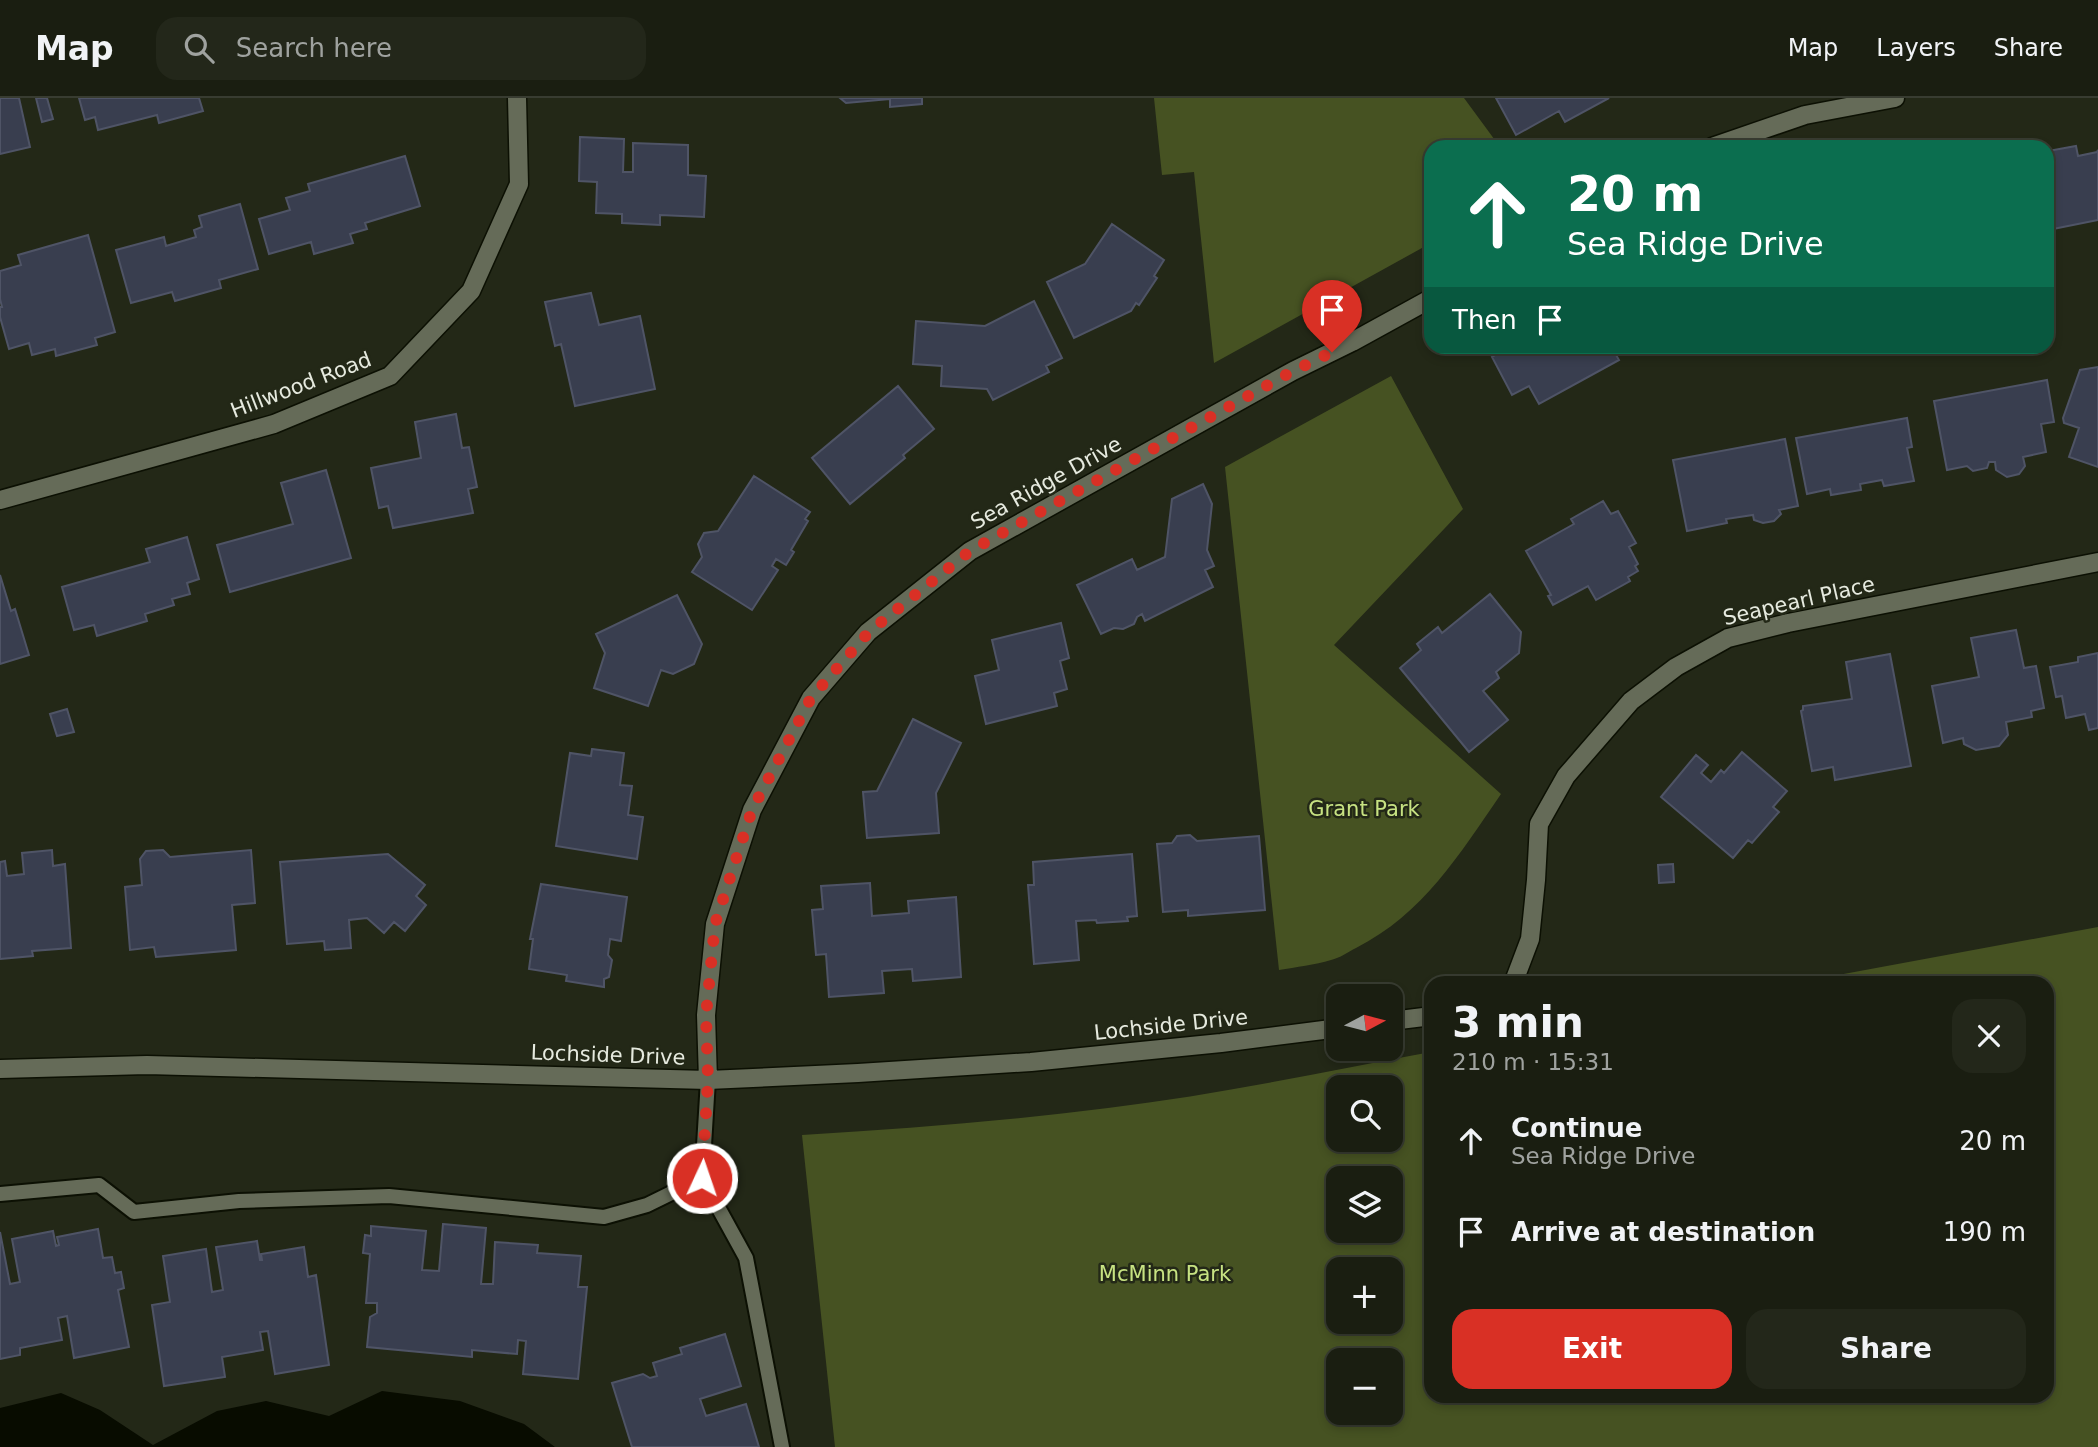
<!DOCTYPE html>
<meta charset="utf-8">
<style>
:root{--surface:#1a1e11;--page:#23271a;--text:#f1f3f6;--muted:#9fa29f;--line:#383c31;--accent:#d93025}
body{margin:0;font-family:"DejaVu Sans",sans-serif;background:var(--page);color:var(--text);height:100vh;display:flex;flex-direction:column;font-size:26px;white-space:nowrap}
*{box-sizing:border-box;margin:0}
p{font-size:23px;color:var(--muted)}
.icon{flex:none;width:38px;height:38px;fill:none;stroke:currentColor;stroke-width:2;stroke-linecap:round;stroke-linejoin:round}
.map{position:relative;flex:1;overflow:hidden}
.panel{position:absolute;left:1424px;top:878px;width:630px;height:427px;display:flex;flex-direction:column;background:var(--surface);border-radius:21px;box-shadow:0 4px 10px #0003,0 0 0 2px var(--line)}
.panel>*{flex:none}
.top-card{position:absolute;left:1424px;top:42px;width:630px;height:214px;border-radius:21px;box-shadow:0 4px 10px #0003,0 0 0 2px var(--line);background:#0b6e4f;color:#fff;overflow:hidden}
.needle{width:46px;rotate:83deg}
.fabs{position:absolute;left:1326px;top:886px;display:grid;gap:14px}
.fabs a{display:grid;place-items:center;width:77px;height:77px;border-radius:14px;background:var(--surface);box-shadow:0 4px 10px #0003,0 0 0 2px var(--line);font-size:35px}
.pin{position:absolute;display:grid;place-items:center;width:60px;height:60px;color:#fff;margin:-72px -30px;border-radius:50% 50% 50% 0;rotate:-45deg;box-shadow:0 0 7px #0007}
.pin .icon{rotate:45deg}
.me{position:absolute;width:77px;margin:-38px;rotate:3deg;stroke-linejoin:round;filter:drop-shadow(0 0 5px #0008)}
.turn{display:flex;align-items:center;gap:24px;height:147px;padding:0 28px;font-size:32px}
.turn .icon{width:91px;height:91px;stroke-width:2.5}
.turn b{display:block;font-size:49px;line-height:60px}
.then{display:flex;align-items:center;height:66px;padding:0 28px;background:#0003;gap:14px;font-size:26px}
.round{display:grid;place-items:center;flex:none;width:74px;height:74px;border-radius:21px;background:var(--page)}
.summary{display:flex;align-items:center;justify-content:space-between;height:119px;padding:0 28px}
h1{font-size:42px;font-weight:800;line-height:52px}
.button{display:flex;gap:14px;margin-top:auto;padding:14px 28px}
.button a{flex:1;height:80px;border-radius:21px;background:var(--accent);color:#fff;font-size:28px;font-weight:800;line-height:80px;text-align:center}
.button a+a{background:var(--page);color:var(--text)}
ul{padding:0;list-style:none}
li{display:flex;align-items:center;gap:21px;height:91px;padding:0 28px}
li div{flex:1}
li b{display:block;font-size:26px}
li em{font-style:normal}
header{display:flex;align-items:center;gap:42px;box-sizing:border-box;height:98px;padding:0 35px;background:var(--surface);border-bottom:2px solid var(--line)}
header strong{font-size:33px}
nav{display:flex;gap:38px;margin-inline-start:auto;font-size:24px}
.search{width:490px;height:63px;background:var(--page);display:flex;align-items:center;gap:18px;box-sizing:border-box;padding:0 24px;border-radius:21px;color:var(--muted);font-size:26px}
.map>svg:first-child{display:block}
.green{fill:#465222;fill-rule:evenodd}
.water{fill:#080c00}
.building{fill:#393e4f;stroke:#4f5466;stroke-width:2}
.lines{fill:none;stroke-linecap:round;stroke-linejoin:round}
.service-casing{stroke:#0c1003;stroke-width:18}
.minor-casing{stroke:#0c1003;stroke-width:21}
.service{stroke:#656b58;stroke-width:14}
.minor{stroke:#656b58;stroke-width:18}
.route{stroke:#d93025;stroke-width:12;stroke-dasharray:0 21.6}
.labels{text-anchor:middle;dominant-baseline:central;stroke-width:5;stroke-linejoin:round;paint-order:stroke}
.street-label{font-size:21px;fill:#e6eadf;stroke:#232817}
.park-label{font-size:21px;fill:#c7e282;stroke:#232817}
</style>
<header>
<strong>Map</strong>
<div class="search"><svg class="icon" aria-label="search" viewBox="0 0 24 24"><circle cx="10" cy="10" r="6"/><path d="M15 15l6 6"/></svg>Search here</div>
<nav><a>Map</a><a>Layers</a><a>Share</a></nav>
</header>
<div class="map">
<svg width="2098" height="1349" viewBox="0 0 2098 1349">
<rect width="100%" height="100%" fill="#232817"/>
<!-- green -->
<path class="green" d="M 1154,0 L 1464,0 L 1500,49 L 1432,49 L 1431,145 L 1214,265 L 1194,74 L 1162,77 Z
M 1391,278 L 1463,411 L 1334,547 L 1501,696 C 1459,757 1423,816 1356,850 C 1348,854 1340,860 1331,862 C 1315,867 1296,869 1279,872 L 1225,369 Z
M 2098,829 L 2098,1349 L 835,1349 L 802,1037 C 904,1031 1006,1023 1108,1010 C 1216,997 1324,974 1431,954 L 1432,1298 L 2048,1298 L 2048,886 L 1795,885 ZM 1339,989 L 1391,989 L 1391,1041 L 1339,1041 ZM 1339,1080 L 1391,1080 L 1391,1132 L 1339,1132 ZM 1339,1171 L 1391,1171 L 1391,1223 L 1339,1223 ZM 1339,1262 L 1391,1262 L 1391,1314 L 1339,1314 Z"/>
<!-- water -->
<path class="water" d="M 382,1293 L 460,1303 L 524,1326 L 555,1349 L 0,1349 L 0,1310 L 61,1295 L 100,1312 L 153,1347 L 217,1313 L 266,1303 L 329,1318 Z"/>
<!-- building -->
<path class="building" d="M 0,0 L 19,0 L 30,49 L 0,56 Z
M 36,0 L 47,0 L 53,21 L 42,24 Z
M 79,0 L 199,0 L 203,13 L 159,25 L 157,17 L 98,32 L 95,19 L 85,22 Z
M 840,0 L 922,0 L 922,6 L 890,9 L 890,1 L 846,5 Z
M 1496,0 L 1609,0 L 1565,24 L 1559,13 L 1516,37 Z
M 580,39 L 624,41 L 623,74 L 633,74 L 633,45 L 688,47 L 688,77 L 706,78 L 704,119 L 660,117 L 660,127 L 622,125 L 622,116 L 596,115 L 597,84 L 579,83 Z
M 2076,48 L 2078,58 L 2097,54 L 2098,52 L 2098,122 L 2048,132 L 2048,53 Z
M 405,58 L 420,108 L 365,125 L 367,131 L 350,136 L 353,145 L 314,156 L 311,144 L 269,156 L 259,121 L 290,112 L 286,100 L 310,93 L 308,86 Z
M 240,106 L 258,171 L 219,182 L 221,190 L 175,203 L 172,194 L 131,205 L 116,152 L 164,139 L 166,148 L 196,139 L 194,132 L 202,129 L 199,118 Z
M 1112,126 L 1164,162 L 1154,178 L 1157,180 L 1139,207 L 1136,205 L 1131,213 L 1074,240 L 1047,184 L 1085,166 Z
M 88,137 L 115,234 L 95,240 L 97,247 L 56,258 L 55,251 L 32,257 L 29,245 L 9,251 L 0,219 L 0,209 L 2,209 L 0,201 L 0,173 L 21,167 L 18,157 Z
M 591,195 L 599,227 L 640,218 L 655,291 L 575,308 L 561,246 L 555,248 L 545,204 Z
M 1034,203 L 1062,260 L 1046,268 L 1049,274 L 993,302 L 987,291 L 941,288 L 942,268 L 913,266 L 916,223 L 985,228 Z
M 1511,248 L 1611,248 L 1619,262 L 1539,306 L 1529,288 L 1512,297 L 1492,259 Z
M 2098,269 L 2098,369 L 2069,359 L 2079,330 L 2064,325 L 2063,320 L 2080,272 Z
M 2047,282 L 2054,324 L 2041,326 L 2046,354 L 2023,359 L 2025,368 L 2019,376 L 2007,379 L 1996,372 L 1995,364 L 1989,364 L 1987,370 L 1973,373 L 1967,368 L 1947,372 L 1934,303 Z
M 898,288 L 934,331 L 903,357 L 905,360 L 850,406 L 812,360 Z
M 456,316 L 462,350 L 469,349 L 477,389 L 468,391 L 473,415 L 393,430 L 388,408 L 379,410 L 371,370 L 421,360 L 415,324 Z
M 1907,320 L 1912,349 L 1907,350 L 1914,383 L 1884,388 L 1882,382 L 1860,386 L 1861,392 L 1831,397 L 1830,391 L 1807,396 L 1796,340 Z
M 1785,341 L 1798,408 L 1779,412 L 1781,416 L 1774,423 L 1763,425 L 1754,422 L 1753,417 L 1726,421 L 1727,425 L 1687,433 L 1673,362 Z
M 326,372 L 351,460 L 230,494 L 217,447 L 293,426 L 281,385 Z
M 754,378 L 810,414 L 805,421 L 808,423 L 791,452 L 794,454 L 786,467 L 776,461 L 772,468 L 778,472 L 752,512 L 692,474 L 702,459 L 698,446 L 704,435 L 718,433 Z
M 1203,386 L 1212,406 L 1207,452 L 1214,468 L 1205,472 L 1213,489 L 1145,523 L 1142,516 L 1137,519 L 1134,526 L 1123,531 L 1114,530 L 1101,536 L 1077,487 L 1132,461 L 1137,472 L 1165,459 L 1172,401 Z
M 1603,403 L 1611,416 L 1618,413 L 1636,445 L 1629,449 L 1638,466 L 1635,468 L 1638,473 L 1628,479 L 1630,483 L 1596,502 L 1588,488 L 1553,507 L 1548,498 L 1551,497 L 1526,453 L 1574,426 L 1571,421 Z
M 187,439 L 199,481 L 187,485 L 190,496 L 172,501 L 174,507 L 145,516 L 147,523 L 97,538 L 94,527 L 74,532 L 62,489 L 150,464 L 146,451 Z
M 0,477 L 11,513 L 15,511 L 29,557 L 0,566 Z
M 1490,496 L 1521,534 L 1519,555 L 1496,574 L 1499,580 L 1483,593 L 1508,622 L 1469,654 L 1400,570 L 1421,552 L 1417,546 L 1438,529 L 1442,535 Z
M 677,497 L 702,546 L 694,566 L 673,576 L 661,572 L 648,608 L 594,590 L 605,555 L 596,536 Z
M 1061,525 L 1069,560 L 1060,563 L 1067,591 L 1054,595 L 1057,608 L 986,626 L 975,578 L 999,572 L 992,542 Z
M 2016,532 L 2024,570 L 2036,568 L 2044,610 L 2031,613 L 2032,619 L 2006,624 L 2008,637 L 1999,648 L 1976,652 L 1964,646 L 1963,640 L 1943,645 L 1932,588 L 1979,579 L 1971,540 Z
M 2098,555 L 2098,630 L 2089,632 L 2085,616 L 2066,620 L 2062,598 L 2056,599 L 2050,569 L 2078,564 L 2078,559 Z
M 1890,556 L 1911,668 L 1835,682 L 1833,669 L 1812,673 L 1801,613 L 1803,612 L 1803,608 L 1852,601 L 1846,564 Z
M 67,611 L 74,634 L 57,638 L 50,616 Z
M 913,621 L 961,645 L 936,695 L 939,735 L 867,740 L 863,694 L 877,693 Z
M 592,651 L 624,655 L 620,687 L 632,688 L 628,717 L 643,719 L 637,761 L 556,748 L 570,655 L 591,658 Z
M 1742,654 L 1787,693 L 1773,709 L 1779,714 L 1752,745 L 1748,742 L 1733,760 L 1661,699 L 1696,657 L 1708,667 L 1701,675 L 1711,684 L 1721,672 L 1724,675 Z
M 1190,737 L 1197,743 L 1259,738 L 1265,812 L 1188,818 L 1188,812 L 1163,814 L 1157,746 L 1172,745 L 1177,738 Z
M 52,752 L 53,768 L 65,766 L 71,850 L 32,853 L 33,858 L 0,861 L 0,764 L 5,763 L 7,778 L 24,776 L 22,755 Z
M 163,752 L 170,759 L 251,752 L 255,805 L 232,807 L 236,852 L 156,859 L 154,849 L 130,852 L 125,789 L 142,787 L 140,761 L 146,753 Z
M 388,756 L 425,787 L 416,798 L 426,807 L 405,833 L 394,824 L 384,835 L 367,820 L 349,822 L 351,850 L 325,852 L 324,843 L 287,846 L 280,764 Z
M 1132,756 L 1137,818 L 1127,819 L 1128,823 L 1097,825 L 1096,822 L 1076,823 L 1079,862 L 1034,866 L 1028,787 L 1034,787 L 1033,764 Z
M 1673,766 L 1674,784 L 1659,785 L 1658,767 Z
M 870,785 L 872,818 L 909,815 L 908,803 L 956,799 L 961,879 L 913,883 L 912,871 L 882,873 L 884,895 L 829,899 L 826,856 L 816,857 L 812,812 L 823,811 L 821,788 Z
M 541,786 L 627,799 L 621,843 L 610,841 L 608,857 L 612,862 L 609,879 L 604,881 L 604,889 L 566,883 L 567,877 L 529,871 L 533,841 L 530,841 Z
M 443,1126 L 486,1130 L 481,1186 L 493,1186 L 495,1144 L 538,1147 L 537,1155 L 581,1158 L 578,1189 L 587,1189 L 578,1281 L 523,1276 L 526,1243 L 518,1242 L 517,1256 L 472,1252 L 472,1259 L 367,1249 L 370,1219 L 377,1215 L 377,1205 L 366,1205 L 370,1156 L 363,1155 L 365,1137 L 371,1138 L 371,1128 L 426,1133 L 422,1172 L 439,1173 Z
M 98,1131 L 103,1160 L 112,1159 L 115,1175 L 121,1174 L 124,1190 L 118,1192 L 129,1249 L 74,1260 L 67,1218 L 58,1220 L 62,1242 L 20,1250 L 20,1257 L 0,1261 L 0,1134 L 10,1186 L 20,1184 L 12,1141 L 53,1133 L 56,1148 L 59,1147 L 57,1139 Z
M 257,1143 L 260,1162 L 262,1162 L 261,1156 L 304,1149 L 308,1179 L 316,1177 L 329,1267 L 275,1276 L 268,1233 L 260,1234 L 263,1252 L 222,1259 L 225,1279 L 164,1288 L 152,1207 L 170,1204 L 163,1158 L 206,1151 L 212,1194 L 223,1192 L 216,1149 Z
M 725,1236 L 741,1288 L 700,1301 L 706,1318 L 746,1306 L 759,1349 L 632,1349 L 612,1285 L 643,1276 L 650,1280 L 657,1278 L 653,1265 L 682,1256 L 680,1250 Z"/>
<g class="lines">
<defs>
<path id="service" d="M 708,982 L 702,1080 L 746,1160 L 782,1349
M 0,1096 L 99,1087 L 134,1114 L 239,1103 L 389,1098 L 604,1119 L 647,1107 L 702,1080"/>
<path id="minor" d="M 1712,49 L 1805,17 L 1895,0
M 0,402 L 274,326 L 390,278 L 471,193 L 519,86 L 517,0
M 1513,886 L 1530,841 L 1536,782 L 1539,726 L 1566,678 L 1631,603 L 1676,569 L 1728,540 L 1788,525 L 2098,464
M 1391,923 L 1432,918
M 0,971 L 147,967 L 708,982 L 858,975 L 1031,964 L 1221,945 L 1339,930
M 708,982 L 706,917 L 715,826 L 752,712 L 811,600 L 868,534 L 970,453 L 1293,273 L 1352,244 L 1432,200"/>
</defs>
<!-- service casing -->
<use href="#service" class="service-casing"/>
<!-- minor casing -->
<use href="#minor" class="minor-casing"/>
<!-- service -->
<use href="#service" class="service"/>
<!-- minor -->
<use href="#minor" class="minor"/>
</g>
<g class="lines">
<!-- route -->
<path class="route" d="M 702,1080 L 708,982 L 706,917 L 715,826 L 752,712 L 811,600 L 869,534 L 970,453 L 1293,273 L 1332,254"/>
</g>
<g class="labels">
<!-- street labels -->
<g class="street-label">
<text transform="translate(301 287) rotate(-21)">Hillwood Road</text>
<text transform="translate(1046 385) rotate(-29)">Sea Ridge Drive</text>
<text transform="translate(1799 503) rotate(-13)">Seapearl Place</text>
<text transform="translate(1171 927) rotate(-6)">Lochside Drive</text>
<text transform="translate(608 957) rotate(2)">Lochside Drive</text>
</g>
<!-- park labels -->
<g class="park-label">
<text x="1364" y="711">Grant Park</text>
<text x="1165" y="1176">McMinn Park</text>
</g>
</g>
</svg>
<div class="fabs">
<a><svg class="needle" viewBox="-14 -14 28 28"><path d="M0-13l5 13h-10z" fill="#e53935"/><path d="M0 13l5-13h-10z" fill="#9fa29f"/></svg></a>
<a><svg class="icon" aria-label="search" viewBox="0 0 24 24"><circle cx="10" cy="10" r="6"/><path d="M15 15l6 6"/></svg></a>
<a><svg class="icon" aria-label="layers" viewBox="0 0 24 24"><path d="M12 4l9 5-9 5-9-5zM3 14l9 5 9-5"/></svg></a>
<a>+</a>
<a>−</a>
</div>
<div class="pin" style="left:1332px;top:254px;background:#d93025"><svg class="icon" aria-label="arrive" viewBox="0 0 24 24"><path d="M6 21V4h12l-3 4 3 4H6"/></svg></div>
<svg class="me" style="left:702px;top:1080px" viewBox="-20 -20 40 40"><circle r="17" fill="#d93025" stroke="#fff" stroke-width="3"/><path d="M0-11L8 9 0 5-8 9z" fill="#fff"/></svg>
<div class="top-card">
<div class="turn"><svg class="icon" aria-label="ahead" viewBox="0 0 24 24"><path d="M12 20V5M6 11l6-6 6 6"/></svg><div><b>20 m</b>Sea Ridge Drive</div></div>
<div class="then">Then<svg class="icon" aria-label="arrive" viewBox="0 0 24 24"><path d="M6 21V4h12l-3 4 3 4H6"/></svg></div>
</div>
<section class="panel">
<div class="summary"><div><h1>3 min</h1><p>210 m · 15:31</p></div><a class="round"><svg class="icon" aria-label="close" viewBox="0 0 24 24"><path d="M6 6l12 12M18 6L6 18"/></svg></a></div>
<ul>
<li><svg class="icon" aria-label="ahead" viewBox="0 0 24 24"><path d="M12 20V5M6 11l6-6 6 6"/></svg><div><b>Continue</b><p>Sea Ridge Drive</p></div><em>20 m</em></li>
<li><svg class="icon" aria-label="arrive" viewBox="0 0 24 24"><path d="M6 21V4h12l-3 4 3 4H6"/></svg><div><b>Arrive at destination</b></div><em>190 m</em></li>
</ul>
<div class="button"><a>Exit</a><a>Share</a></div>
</section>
</div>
